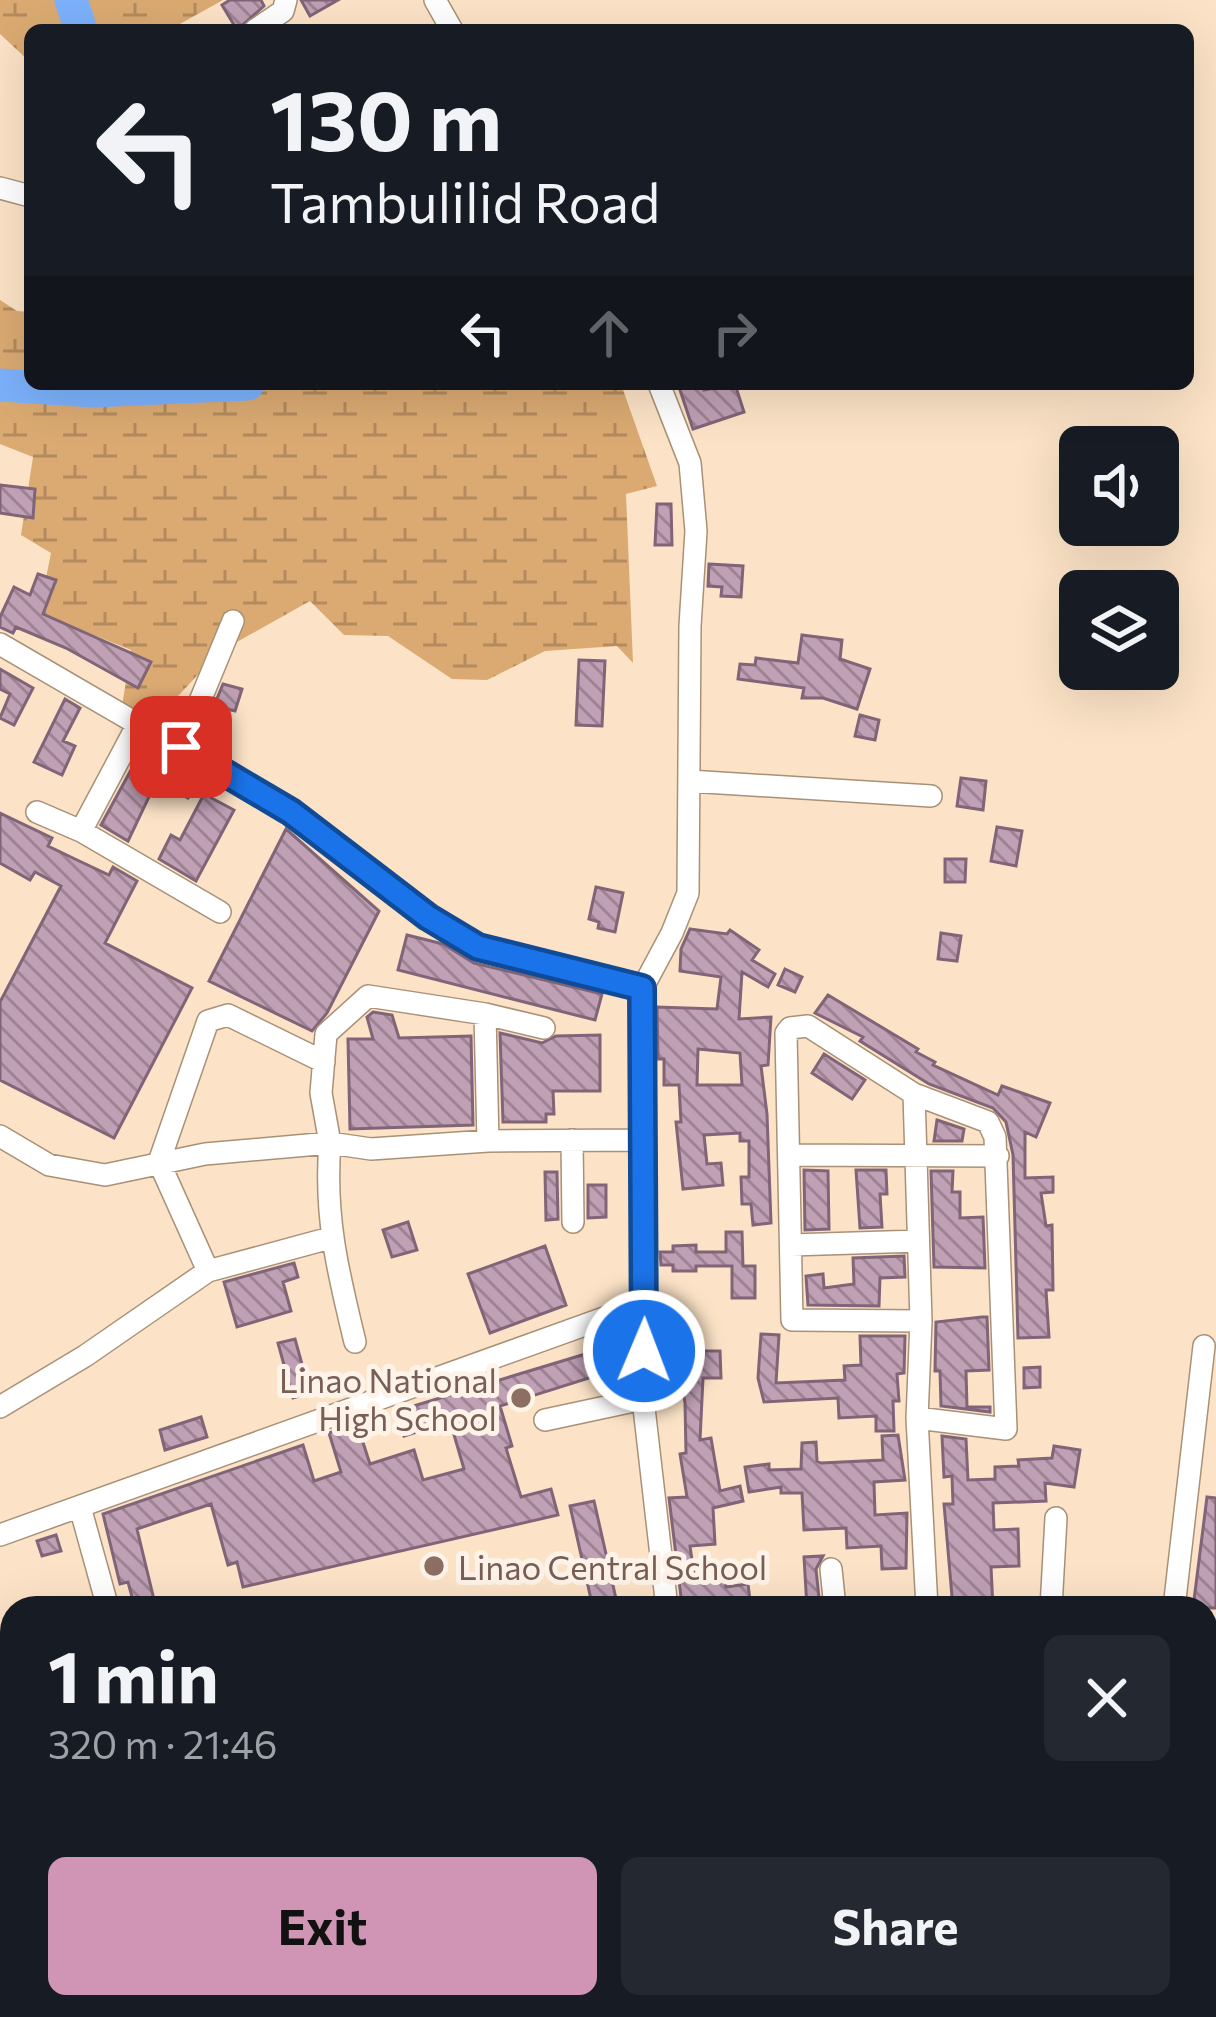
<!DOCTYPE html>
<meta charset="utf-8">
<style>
:root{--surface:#171b24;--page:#242831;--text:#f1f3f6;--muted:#9ea1a6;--accent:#d094b5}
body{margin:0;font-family:Commissioner,sans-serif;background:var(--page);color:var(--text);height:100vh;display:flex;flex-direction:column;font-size:45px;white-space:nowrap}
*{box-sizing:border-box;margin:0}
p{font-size:39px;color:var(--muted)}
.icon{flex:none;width:66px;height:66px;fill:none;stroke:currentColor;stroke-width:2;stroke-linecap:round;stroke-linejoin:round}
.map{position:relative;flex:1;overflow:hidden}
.sheet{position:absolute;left:0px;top:1596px;width:1218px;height:423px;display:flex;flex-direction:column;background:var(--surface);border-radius:36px 36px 0 0;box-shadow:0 12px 48px #0002}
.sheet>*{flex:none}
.top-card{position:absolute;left:24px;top:24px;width:1170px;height:366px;border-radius:18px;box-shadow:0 12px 48px #0002;background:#171b24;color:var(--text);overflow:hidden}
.buttons{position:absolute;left:1059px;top:426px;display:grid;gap:24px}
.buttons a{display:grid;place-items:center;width:120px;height:120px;border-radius:18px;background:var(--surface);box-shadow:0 12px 48px #0002;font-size:60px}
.pin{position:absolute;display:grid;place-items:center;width:102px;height:102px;color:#fff;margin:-51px;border-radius:24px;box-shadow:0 6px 18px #0006}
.me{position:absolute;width:132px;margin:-66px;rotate:1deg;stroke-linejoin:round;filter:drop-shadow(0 0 9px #0008)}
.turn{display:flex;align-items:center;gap:42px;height:252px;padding:0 48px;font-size:54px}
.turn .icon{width:156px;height:156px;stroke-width:2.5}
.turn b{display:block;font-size:84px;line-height:102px}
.lanes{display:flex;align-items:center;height:114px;padding:0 48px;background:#0003;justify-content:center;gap:60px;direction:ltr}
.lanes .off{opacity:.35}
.round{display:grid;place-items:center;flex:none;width:126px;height:126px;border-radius:18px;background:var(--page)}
.head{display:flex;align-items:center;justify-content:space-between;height:204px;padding:0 48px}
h1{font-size:72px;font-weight:700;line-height:90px}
.button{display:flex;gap:24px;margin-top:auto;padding:24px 48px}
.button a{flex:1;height:138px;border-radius:18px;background:var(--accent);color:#111;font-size:48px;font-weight:700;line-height:138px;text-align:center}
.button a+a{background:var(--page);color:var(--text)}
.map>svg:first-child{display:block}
.grass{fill:#dbaa72}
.wetland{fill:url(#wetland-marsh)}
.water{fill:url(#water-waves)}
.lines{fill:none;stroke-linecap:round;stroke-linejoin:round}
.river{stroke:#7cb1fb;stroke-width:33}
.building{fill:url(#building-back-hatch);stroke:#806477;stroke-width:3;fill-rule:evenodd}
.minor-casing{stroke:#a89177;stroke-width:24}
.minor{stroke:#fff;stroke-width:21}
.route-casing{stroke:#114b97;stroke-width:30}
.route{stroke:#1a73e8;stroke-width:21}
.education-dot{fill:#8d6e63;stroke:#fdf3e8;stroke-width:4.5}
.labels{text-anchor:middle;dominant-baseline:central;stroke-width:10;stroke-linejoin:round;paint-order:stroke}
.education-label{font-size:33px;fill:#785e54;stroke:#fdf3e8;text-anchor:end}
</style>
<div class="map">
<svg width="1216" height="2017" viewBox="0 0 1216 2017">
<defs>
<pattern id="wetland-marsh" width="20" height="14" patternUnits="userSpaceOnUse" patternTransform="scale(3)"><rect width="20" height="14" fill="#dbaa72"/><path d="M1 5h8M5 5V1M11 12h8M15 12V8" fill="none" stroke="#b38b5e"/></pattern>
<pattern id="water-waves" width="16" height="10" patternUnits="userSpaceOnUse" patternTransform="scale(3)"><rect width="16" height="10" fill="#7cb1fb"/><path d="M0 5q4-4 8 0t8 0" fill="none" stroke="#6791cb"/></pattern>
<pattern id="building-back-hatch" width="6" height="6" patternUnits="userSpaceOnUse" patternTransform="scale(3)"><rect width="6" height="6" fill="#bfa0b5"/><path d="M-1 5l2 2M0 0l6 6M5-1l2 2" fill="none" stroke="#9d8393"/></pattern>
</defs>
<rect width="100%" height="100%" fill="#fce3c7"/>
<!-- grass -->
<path class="grass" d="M 1206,1871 L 1216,1871 L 1216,1964 L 1206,1964 Z"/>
<!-- wetland -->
<path class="wetland" d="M 0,0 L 223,0 L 169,30 L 30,30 L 30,62 L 0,34 Z
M 0,300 L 17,311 L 30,312 L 30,384 L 621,384 L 657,486 L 626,494 L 633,663 L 617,646 L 545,651 L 487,680 L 452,679 L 388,636 L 344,635 L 310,601 L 219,652 L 152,724 L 122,706 L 131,650 L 39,613 L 51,553 L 21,535 L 33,457 L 0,444 Z"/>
<!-- water -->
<path class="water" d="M 1206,1989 L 1216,1989 L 1216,2017 L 900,2017 L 937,2007 L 1206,2007 Z"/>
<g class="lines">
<!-- river -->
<path class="river" d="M 71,0 L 81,30
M 0,385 L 93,391 L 248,384"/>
</g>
<!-- building -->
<path class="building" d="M 230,0 L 261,0 L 264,6 L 237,30 L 222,5 Z
M 301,0 L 338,0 L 310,16 Z
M 678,384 L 703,384 L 704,390 L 735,384 L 744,412 L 693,429 Z
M 0,485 L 35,489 L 33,518 L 0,513 Z
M 657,504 L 671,504 L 672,545 L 655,545 Z
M 709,564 L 743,566 L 741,597 L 721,596 L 722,587 L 708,586 Z
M 38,574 L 56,580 L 43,614 L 151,662 L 138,688 L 66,648 L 16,627 L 13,633 L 0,627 L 0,617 L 14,587 L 30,595 Z
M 802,635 L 842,640 L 840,659 L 870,669 L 857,709 L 823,698 L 802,698 L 804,688 L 738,679 L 740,664 L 755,665 L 756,658 L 798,663 Z
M 579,660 L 605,661 L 602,726 L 576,725 Z
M 0,669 L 33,688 L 14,725 L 0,718 L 10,694 L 0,689 Z
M 223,684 L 242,689 L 235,711 L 214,706 Z
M 65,699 L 80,708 L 63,741 L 75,746 L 62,775 L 34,762 Z
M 860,715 L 879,720 L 875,740 L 855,736 Z
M 149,748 L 199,777 L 188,798 L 156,782 L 128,841 L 101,825 L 131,770 L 136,772 Z
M 961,778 L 986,781 L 983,810 L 957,806 Z
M 204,794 L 234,810 L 196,881 L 159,859 L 171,835 L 180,840 Z
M 0,813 L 52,838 L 48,846 L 75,859 L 109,875 L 113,867 L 137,881 L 105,943 L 192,988 L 114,1138 L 0,1080 L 0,1002 L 61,886 L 35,872 L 30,880 L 0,863 Z
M 997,827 L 1022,831 L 1016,866 L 991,861 Z
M 286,829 L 379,911 L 327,1013 L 312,1031 L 209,981 Z
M 945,859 L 966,859 L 965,882 L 945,882 Z
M 596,887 L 623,893 L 615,932 L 598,928 L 599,922 L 589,919 Z
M 690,929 L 727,934 L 730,930 L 759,950 L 752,960 L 775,974 L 768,987 L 742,972 L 739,1019 L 771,1017 L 768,1065 L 761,1066 L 767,1114 L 771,1223 L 753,1225 L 751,1204 L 742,1204 L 741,1177 L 749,1177 L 749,1141 L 740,1141 L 740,1133 L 704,1135 L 707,1164 L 721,1163 L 723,1185 L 683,1189 L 676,1122 L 681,1122 L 679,1085 L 664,1085 L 664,1059 L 658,1059 L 657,1007 L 717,1009 L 721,977 L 680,971 L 681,949 ZM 698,1049 L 740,1053 L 742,1085 L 697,1085 Z
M 941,933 L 961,936 L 957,961 L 938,959 Z
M 407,935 L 443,944 L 474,963 L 602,994 L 595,1020 L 398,970 Z
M 785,969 L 802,977 L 795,992 L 778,985 Z
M 828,995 L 918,1049 L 916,1052 L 935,1062 L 933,1065 L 998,1095 L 1002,1086 L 1050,1103 L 1036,1137 L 1025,1132 L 1025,1178 L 1053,1177 L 1053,1192 L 1041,1193 L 1046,1226 L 1052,1225 L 1053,1290 L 1046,1290 L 1049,1337 L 1018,1338 L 1013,1155 L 1006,1122 L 993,1108 L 929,1084 L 860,1041 L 863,1037 L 815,1013 Z
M 373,1012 L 392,1015 L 399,1038 L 471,1036 L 473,1125 L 350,1129 L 348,1039 L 373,1039 L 367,1017 Z
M 500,1033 L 542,1043 L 556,1036 L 600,1035 L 600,1091 L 553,1091 L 554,1114 L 546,1114 L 546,1122 L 503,1122 Z
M 824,1054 L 865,1080 L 852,1099 L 812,1073 Z
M 937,1120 L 964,1129 L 962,1141 L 934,1141 Z
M 804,1170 L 828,1171 L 829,1229 L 805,1230 Z
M 856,1170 L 886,1170 L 887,1194 L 880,1194 L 882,1227 L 860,1228 Z
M 931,1171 L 953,1171 L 952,1192 L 960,1192 L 960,1218 L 983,1217 L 985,1268 L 934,1267 Z
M 545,1172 L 557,1172 L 558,1219 L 546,1220 Z
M 588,1185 L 606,1185 L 606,1217 L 588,1218 Z
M 408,1222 L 417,1250 L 392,1257 L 383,1230 Z
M 726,1232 L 742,1232 L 743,1266 L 755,1266 L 755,1298 L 732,1298 L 732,1266 L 696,1266 L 696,1271 L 673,1271 L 673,1265 L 661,1265 L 660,1252 L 673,1252 L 673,1246 L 696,1245 L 696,1252 L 726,1252 Z
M 545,1246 L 566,1305 L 490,1333 L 468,1274 Z
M 904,1256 L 905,1277 L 880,1278 L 879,1306 L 808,1305 L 806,1276 L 823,1274 L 824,1288 L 854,1284 L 853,1258 Z
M 294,1263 L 298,1277 L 283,1282 L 291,1311 L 237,1327 L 224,1282 Z
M 982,1317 L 987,1317 L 989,1370 L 966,1371 L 967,1407 L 990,1407 L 990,1412 L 941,1406 L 940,1371 L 935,1371 L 936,1322 Z
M 761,1334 L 779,1335 L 776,1383 L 845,1380 L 844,1366 L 861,1365 L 860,1336 L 905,1336 L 904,1373 L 897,1374 L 899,1401 L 893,1401 L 894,1431 L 876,1431 L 876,1416 L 839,1418 L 838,1398 L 764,1402 L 758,1378 Z
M 295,1339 L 310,1393 L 293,1398 L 278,1343 Z
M 602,1349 L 608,1372 L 500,1406 L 512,1446 L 506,1448 L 521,1497 L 551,1489 L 558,1515 L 243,1587 L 237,1562 L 228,1565 L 211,1504 L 137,1529 L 156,1608 L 135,1608 L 128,1582 L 120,1584 L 103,1514 L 303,1445 L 314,1481 L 341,1472 L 329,1433 L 357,1424 L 370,1464 L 414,1450 L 423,1480 L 464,1469 L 450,1421 L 404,1436 L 397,1411 Z
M 693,1351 L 720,1351 L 721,1378 L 703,1378 L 700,1440 L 711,1438 L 720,1491 L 740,1486 L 743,1501 L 713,1508 L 715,1544 L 690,1546 L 695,1581 L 725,1579 L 726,1587 L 748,1584 L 751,1608 L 712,1608 L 712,1601 L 682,1605 L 669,1498 L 687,1497 L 680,1454 L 686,1453 L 685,1403 L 678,1361 L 693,1361 Z
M 1040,1367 L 1040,1387 L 1024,1388 L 1024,1368 Z
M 201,1417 L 207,1437 L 165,1450 L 160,1430 Z
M 898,1435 L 905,1480 L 874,1482 L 875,1515 L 907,1513 L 906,1568 L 882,1569 L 881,1546 L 847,1548 L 846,1528 L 804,1530 L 802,1493 L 781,1493 L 781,1487 L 749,1492 L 745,1467 L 769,1464 L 769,1470 L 801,1469 L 802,1443 L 816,1442 L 817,1461 L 821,1463 L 883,1460 L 882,1436 Z
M 942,1436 L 966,1439 L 968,1480 L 995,1479 L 995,1467 L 1019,1466 L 1018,1460 L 1052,1458 L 1054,1446 L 1080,1450 L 1074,1487 L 1045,1483 L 1046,1501 L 993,1503 L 994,1530 L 1018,1529 L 1019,1566 L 991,1567 L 993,1608 L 953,1608 L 944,1504 L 953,1504 L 952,1476 L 944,1477 Z
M 1207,1497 L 1216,1498 L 1216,1608 L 1193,1608 Z
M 594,1501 L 611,1576 L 618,1608 L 593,1608 L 570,1506 Z
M 56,1535 L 61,1551 L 42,1556 L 37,1541 Z
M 823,1556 L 816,1569 L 820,1608 L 807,1608 L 804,1557 Z"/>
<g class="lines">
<defs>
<path id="minor" d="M 435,0 L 452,30
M 255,30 L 283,11 L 286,0
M 0,188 L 30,196
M 0,644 L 291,813 L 428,917 L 478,948 L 642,989 L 646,1303 L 643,1399 L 667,1608
M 181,747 L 233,621
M 689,781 L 931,796
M 37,812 L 81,831 L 220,912
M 81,831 L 139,722
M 642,989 L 672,933 L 688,893 L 690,626 L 696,531 L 690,463 L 659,384
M 485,1014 L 488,1141
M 544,1028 L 485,1014 L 368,996 L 326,1034 L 321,1093 L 330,1143 L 371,1149 L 488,1141 L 644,1140
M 914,1094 L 921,1321 L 917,1418 L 927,1608
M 0,1136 L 49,1165 L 105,1175 L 205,1154 L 330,1143 C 324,1216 338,1272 355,1342
M 572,1140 L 573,1222
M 790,1155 L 998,1156
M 791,1245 L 918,1241
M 208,1271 L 159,1162 L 208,1021 L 228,1015 L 324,1062
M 0,1407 L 85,1356 L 208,1271 L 330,1238
M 917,1418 L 1006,1429 L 995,1137 L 988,1122 L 914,1094 L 808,1026 L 790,1028 L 786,1033 L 792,1320 L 921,1321
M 545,1420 L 643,1399
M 80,1507 L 108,1608
M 0,1535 L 646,1303
M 831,1569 L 835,1608
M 1051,1608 L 1056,1518
M 1174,1608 L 1204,1346
M 0,1682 L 12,1714
M 1206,1750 L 1216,1749
M 0,1875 L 5,1889
M 41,2007 L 47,2017
M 583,2007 L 586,2017
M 184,2017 L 204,2007"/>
</defs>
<!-- minor casing -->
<use href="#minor" class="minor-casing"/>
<!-- minor -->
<use href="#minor" class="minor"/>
</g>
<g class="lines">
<defs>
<path id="route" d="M 181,747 L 291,812 L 428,917 L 478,947 L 642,988 L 644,1351"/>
</defs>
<!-- route casing -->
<use href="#route" class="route-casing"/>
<!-- route -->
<use href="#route" class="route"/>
</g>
<!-- markers -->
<g class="education-dot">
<circle cx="521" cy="1398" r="12"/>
<circle cx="434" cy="1566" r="12"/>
</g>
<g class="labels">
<!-- education labels -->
<g class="education-label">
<text x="497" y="1379">Linao National<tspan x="497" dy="38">High School</tspan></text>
<text x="458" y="1566" text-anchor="start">Linao Central School</text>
</g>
</g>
</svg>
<div class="buttons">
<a><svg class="icon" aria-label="sound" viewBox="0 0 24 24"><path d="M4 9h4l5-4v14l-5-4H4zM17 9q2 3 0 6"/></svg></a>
<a><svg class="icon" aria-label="layers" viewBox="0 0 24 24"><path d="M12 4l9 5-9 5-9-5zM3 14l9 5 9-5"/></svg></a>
</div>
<div class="pin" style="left:181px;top:747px;background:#d93025"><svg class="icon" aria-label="arrive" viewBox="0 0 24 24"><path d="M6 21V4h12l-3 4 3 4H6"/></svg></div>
<svg class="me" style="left:644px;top:1351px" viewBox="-20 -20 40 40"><circle r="17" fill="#1a73e8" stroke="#fff" stroke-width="3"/><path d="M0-11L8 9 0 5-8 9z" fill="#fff"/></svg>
<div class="top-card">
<div class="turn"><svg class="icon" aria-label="left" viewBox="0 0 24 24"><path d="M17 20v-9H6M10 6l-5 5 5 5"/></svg><div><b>130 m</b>Tambulilid Road</div></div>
<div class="lanes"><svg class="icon" aria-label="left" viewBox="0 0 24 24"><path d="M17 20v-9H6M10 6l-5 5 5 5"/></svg><svg class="icon off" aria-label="ahead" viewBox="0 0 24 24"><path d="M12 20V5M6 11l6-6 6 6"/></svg><svg class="icon off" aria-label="right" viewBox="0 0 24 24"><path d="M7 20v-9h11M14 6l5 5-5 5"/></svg></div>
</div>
<section class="sheet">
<div class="head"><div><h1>1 min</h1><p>320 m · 21:46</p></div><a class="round"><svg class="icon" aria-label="close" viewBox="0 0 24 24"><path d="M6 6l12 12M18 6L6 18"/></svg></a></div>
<div class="button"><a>Exit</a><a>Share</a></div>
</section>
</div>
